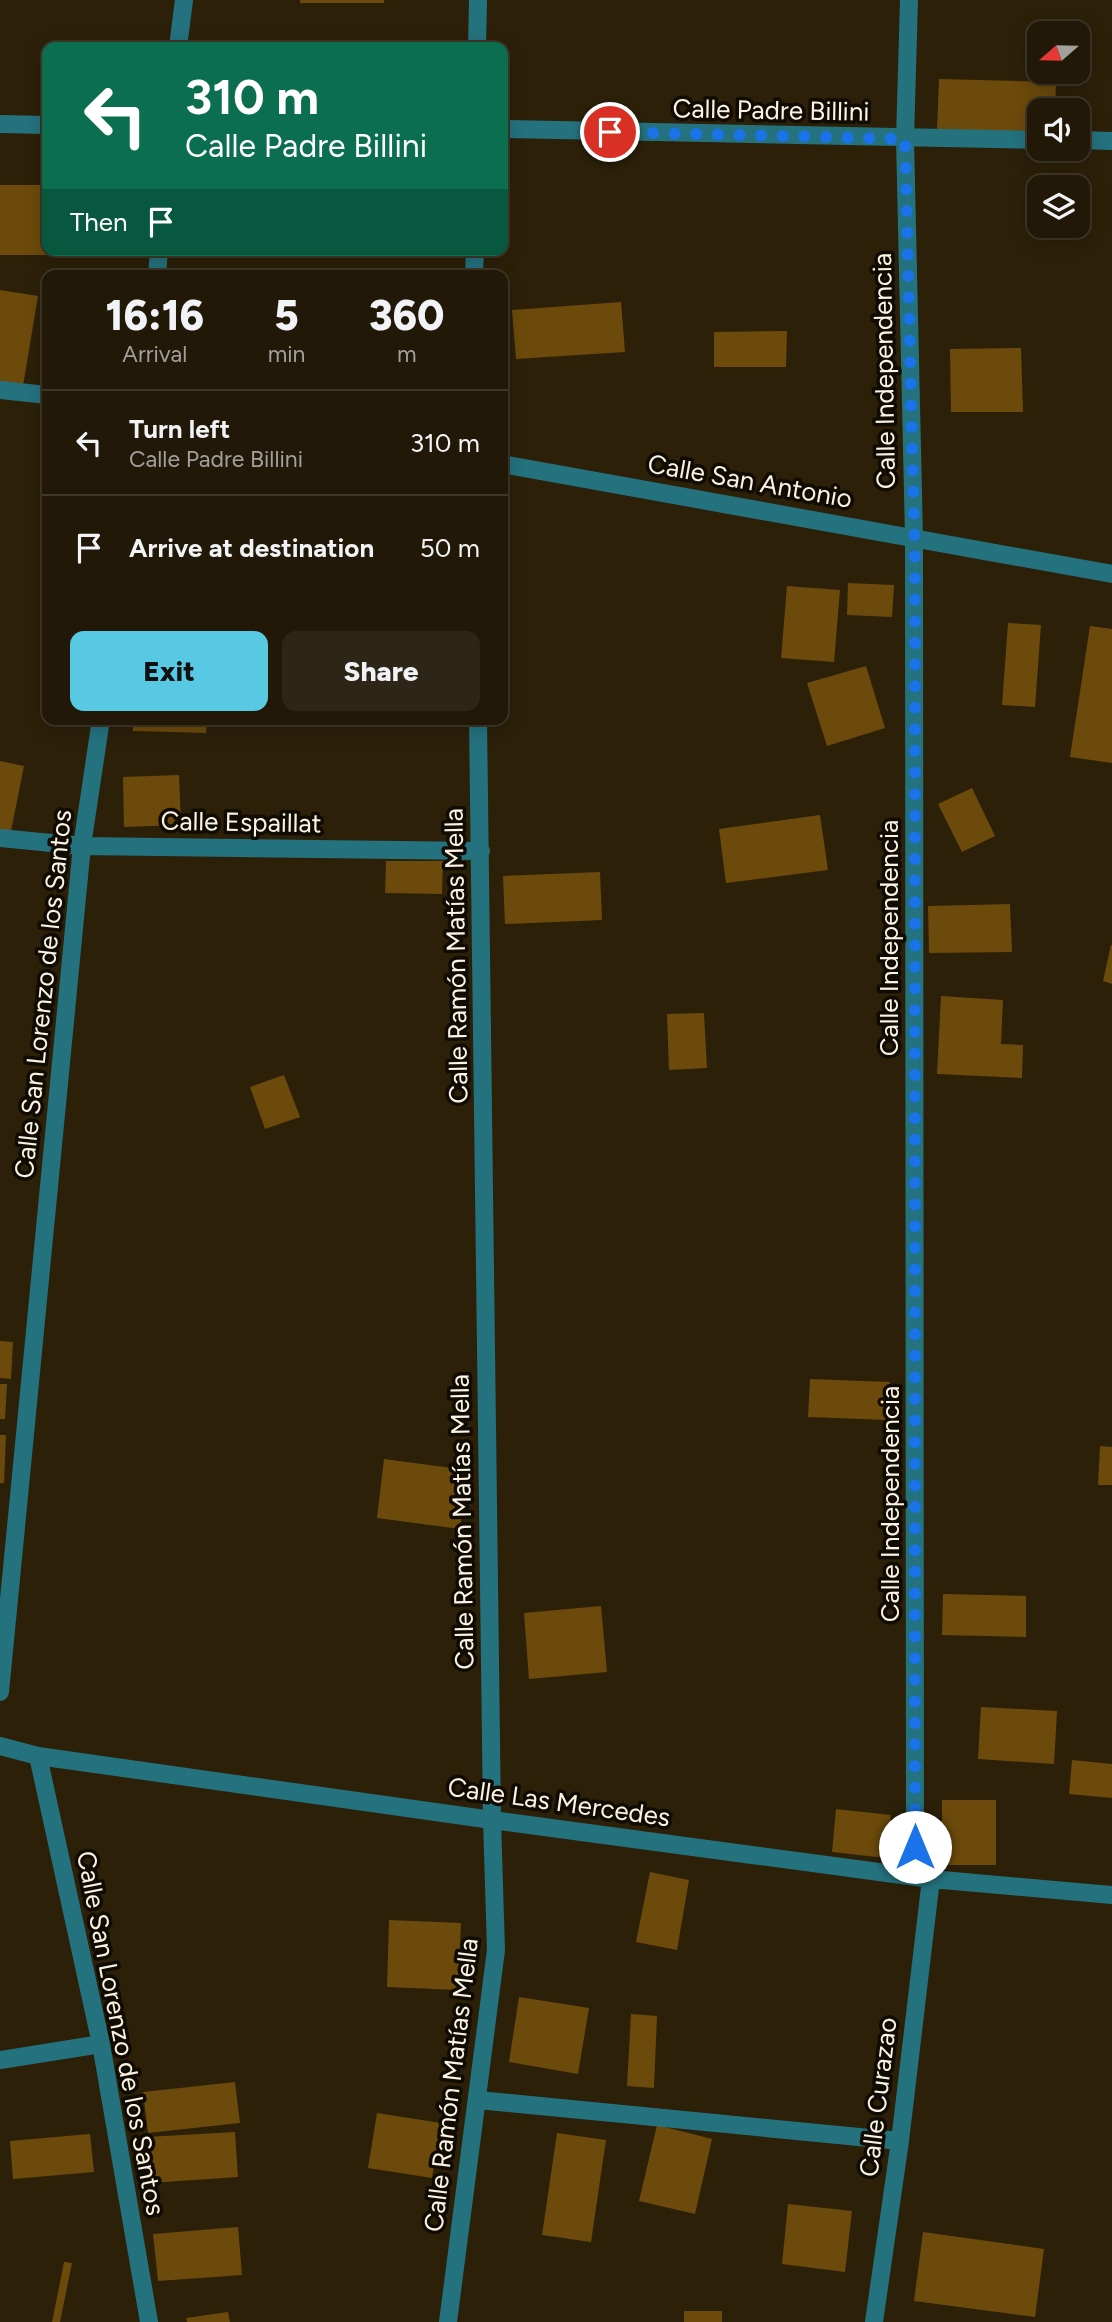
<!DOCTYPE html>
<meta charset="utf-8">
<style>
:root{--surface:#211807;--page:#2d2515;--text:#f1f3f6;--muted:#a2a09b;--line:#3e3728;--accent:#57c9e2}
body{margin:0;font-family:Figtree,sans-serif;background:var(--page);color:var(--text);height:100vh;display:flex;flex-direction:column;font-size:26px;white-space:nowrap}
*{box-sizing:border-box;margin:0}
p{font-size:23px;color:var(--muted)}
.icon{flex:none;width:38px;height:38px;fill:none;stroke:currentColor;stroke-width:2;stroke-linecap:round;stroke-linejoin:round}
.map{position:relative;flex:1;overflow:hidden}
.side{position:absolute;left:42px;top:270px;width:466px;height:455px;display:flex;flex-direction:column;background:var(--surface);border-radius:14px;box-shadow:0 4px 18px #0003,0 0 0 2px var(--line)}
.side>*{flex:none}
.hud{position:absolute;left:42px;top:42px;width:466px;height:214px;border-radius:14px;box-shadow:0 4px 18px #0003,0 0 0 2px var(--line);background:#0b6e4f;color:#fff;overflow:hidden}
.needle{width:46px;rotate:250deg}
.controls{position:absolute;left:1027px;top:21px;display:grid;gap:14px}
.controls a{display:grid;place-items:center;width:63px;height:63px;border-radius:14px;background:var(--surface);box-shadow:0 4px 18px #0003,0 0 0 2px var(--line);font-size:35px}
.pin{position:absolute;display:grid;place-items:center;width:60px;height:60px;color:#fff;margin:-30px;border:4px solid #fff;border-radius:50%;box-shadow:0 2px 7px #0007}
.me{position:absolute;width:77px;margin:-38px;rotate:0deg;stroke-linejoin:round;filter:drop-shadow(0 0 5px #0008)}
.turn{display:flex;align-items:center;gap:24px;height:147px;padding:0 28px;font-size:32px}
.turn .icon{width:91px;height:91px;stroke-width:2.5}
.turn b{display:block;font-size:49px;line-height:60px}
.then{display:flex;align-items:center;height:66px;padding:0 28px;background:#0003;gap:14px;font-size:26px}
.eta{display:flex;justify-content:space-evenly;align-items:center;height:119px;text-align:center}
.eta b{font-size:42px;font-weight:800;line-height:49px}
.primary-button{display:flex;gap:14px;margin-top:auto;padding:14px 28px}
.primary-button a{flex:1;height:80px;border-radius:14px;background:var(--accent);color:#111;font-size:28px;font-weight:800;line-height:80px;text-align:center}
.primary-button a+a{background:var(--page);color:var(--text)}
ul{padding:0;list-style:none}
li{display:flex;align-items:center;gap:21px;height:105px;padding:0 28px;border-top:2px solid var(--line)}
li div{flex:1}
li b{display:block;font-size:26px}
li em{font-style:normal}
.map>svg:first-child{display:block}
.building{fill:#6c4a0b}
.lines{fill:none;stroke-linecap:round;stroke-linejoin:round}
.minor{stroke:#24727e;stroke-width:18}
.route{stroke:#1a73e8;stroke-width:12;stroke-dasharray:0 21.6}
.labels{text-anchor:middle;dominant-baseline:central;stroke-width:7;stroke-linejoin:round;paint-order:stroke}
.street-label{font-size:26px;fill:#fbf3e5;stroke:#100b03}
</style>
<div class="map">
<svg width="1112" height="2322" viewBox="0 0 1112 2322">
<rect width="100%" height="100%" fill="#2c2009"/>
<!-- building -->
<path class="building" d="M 300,0 L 384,0 L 384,3 L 300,3 Z
M 939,79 L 1056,82 L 1055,110 L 1040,110 L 1040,134 L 937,131 Z
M 0,185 L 47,185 L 47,250 L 51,250 L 51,255 L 0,255 Z
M 0,290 L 38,296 L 23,386 L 0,382 Z
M 621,302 L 625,352 L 516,359 L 512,310 Z
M 787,331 L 786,367 L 714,367 L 714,332 Z
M 1021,348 L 1023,412 L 951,412 L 950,349 Z
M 848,583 L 894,585 L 892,617 L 847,615 Z
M 787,586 L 840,590 L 834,662 L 781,658 Z
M 1008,623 L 1041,625 L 1035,707 L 1002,705 Z
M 1090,626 L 1112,629 L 1112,763 L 1070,757 Z
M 866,666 L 885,728 L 827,746 L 807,683 Z
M 133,719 L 207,719 L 206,733 L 133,731 Z
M 0,761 L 24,766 L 9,841 L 0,840 Z
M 179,775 L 181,825 L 124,827 L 123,777 Z
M 972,788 L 995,836 L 962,852 L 938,804 Z
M 820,815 L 828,870 L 726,883 L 719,829 Z
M 386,861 L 443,861 L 442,894 L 385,893 Z
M 600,872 L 602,920 L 505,924 L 503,876 Z
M 1010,904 L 1012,952 L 929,953 L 928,906 Z
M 1111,945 L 1112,945 L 1112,984 L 1103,981 Z
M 941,996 L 1003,1000 L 1001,1044 L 1023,1045 L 1022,1078 L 937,1074 Z
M 704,1013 L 707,1068 L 669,1070 L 667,1014 Z
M 284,1075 L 300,1117 L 265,1129 L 250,1087 Z
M 0,1341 L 13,1342 L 11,1379 L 0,1378 Z
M 810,1379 L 890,1382 L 888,1420 L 808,1417 Z
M 0,1384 L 7,1384 L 5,1419 L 0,1419 Z
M 0,1435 L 6,1435 L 4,1483 L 0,1483 Z
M 1100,1446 L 1112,1447 L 1112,1485 L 1098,1485 Z
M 384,1459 L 467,1470 L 460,1529 L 377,1518 Z
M 943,1594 L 1026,1596 L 1026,1637 L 942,1635 Z
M 601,1606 L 607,1672 L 529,1679 L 524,1613 Z
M 981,1707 L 1057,1711 L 1054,1764 L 978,1759 Z
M 1072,1760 L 1112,1764 L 1112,1798 L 1069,1794 Z
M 942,1800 L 996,1800 L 996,1865 L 942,1865 Z
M 836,1809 L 891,1815 L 886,1858 L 832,1852 Z
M 650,1872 L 689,1880 L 677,1950 L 636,1942 Z
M 389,1920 L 461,1923 L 458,1990 L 387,1987 Z
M 519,1997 L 589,2008 L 578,2074 L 509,2062 Z
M 631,2014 L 657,2016 L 654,2088 L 627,2086 Z
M 235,2082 L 240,2123 L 148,2133 L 143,2092 Z
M 377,2113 L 441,2123 L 432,2178 L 368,2168 Z
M 657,2125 L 712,2139 L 695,2214 L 639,2201 Z
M 235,2132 L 238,2177 L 150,2183 L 147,2137 Z
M 557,2133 L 606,2140 L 591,2242 L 542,2235 Z
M 90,2134 L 94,2172 L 13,2179 L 10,2141 Z
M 788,2204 L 852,2211 L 845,2272 L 782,2264 Z
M 238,2227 L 242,2275 L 158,2281 L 153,2234 Z
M 923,2232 L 1044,2249 L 1035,2317 L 914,2301 Z
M 64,2262 L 72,2263 L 60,2322 L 52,2322 Z
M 684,2311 L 722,2311 L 722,2322 L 684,2322 Z
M 228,2312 L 230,2322 L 187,2322 L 186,2318 Z"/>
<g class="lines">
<!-- minor -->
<path class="minor" d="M 909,0 L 905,139 L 914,537 L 915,1875
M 178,47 L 184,0
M 477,47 L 478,0
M 0,124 L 47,125
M 502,129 L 1040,140
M 1078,140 L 1112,141
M 157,275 L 159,250
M 474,275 L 475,250
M 0,390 L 47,395
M 502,464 L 1112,574
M 0,838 L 82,846 L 481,851
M 0,1692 L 82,846 L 101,719
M 0,1746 L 38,1756 L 492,1820 L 931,1879 L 1112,1895
M 38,1756 L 101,2044 L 149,2322
M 0,2060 L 101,2044
M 478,2100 L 900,2141
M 448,2322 L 496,1950 L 492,1820 L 478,719
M 874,2322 L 900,2141 L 931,1879"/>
</g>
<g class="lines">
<!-- route -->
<path class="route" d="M 610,132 L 905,139 L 915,565 L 915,1847"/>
</g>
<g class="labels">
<!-- street labels -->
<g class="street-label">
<text transform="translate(771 110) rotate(1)">Calle Padre Billini</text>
<text transform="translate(884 371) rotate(-91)">Calle Independencia</text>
<text transform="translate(750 481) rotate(10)">Calle San Antonio</text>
<text transform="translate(241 822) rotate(1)">Calle Espaillat</text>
<text transform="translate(889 938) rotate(-90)">Calle Independencia</text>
<text transform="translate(456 956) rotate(-91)">Calle Ramón Matías Mella</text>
<text transform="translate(43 994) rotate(-84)">Calle San Lorenzo de los Santos</text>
<text transform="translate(890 1504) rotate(-90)">Calle Independencia</text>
<text transform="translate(462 1522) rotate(-91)">Calle Ramón Matías Mella</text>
<text transform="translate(559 1802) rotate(8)">Calle Las Mercedes</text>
<text transform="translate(121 2033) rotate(79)">Calle San Lorenzo de los Santos</text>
<text transform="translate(451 2085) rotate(-83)">Calle Ramón Matías Mella</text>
<text transform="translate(878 2097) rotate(-83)">Calle Curazao</text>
</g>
</g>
</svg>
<div class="controls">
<a><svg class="needle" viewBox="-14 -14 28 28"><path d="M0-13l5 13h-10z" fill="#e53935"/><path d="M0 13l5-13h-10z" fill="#a2a09b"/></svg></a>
<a><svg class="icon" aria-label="sound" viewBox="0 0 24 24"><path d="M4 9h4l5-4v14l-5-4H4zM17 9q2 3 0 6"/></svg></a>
<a><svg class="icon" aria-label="layers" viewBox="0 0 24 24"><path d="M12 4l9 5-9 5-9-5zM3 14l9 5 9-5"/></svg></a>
</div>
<div class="pin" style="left:610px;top:132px;background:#d93025"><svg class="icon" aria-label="arrive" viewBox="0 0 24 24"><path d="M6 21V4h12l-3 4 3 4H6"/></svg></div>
<svg class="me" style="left:915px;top:1847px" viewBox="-20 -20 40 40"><circle r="19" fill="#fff"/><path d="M0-13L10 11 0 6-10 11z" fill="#1a73e8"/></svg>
<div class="hud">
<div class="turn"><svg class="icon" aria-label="left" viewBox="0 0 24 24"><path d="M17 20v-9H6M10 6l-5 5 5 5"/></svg><div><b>310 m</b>Calle Padre Billini</div></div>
<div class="then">Then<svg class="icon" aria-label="arrive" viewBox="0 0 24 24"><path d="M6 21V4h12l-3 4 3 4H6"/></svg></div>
</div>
<section class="side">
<div class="eta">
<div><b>16:16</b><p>Arrival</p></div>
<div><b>5</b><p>min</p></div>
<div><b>360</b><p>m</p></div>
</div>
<ul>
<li><svg class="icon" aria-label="left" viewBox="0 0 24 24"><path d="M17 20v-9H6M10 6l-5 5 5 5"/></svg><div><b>Turn left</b><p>Calle Padre Billini</p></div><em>310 m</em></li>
<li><svg class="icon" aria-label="arrive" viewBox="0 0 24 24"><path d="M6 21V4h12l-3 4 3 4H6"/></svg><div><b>Arrive at destination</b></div><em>50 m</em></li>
</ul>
<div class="primary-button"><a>Exit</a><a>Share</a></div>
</section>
</div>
